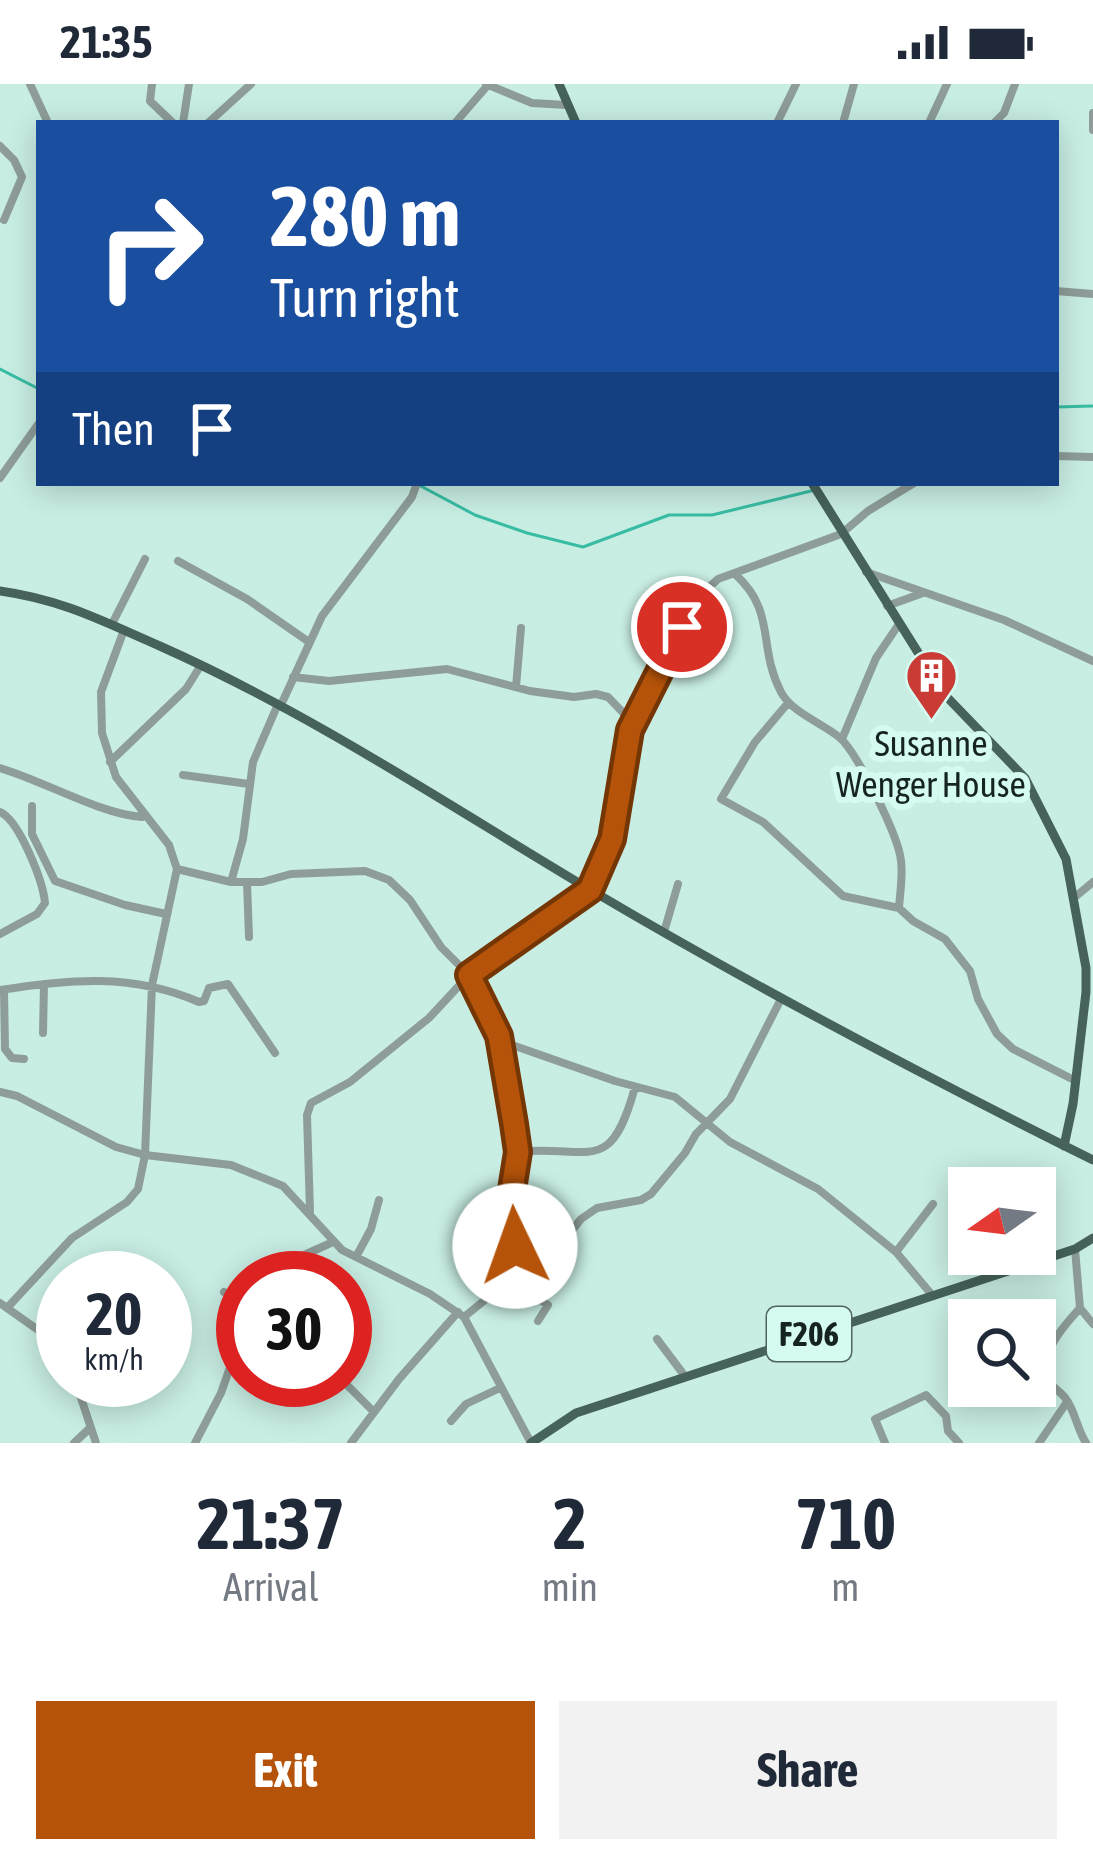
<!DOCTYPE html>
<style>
:root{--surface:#fff;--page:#f2f2f3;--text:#1f2937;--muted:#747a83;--accent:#b45309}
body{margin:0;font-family:"Asap Condensed",sans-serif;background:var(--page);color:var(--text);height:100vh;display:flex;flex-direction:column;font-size:45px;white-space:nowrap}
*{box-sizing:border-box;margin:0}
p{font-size:39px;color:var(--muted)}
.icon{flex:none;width:66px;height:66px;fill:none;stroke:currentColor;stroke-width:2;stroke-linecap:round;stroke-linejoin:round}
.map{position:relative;height:1359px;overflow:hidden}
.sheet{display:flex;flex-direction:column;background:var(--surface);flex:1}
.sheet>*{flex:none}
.guide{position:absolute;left:36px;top:36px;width:1023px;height:366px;border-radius:0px;box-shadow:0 6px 30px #0003;background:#1a4fa0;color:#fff;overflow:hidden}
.needle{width:78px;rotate:256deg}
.fabs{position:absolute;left:948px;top:1083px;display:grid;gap:24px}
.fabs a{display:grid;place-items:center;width:108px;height:108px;border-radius:0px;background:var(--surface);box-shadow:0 6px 30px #0003;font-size:60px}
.speed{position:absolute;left:36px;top:1167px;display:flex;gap:24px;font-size:60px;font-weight:700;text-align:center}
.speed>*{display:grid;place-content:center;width:156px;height:156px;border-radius:50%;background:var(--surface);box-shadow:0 6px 30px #0003;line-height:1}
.speed small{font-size:30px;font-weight:400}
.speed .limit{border:18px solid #d22;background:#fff;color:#111}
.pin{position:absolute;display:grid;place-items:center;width:102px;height:102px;color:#fff;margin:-51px;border:6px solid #fff;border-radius:50%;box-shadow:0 3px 12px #0007}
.me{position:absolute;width:132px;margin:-66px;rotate:357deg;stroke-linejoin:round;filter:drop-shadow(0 0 9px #0008)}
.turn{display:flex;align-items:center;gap:42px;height:252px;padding:0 36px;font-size:54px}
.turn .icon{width:156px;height:156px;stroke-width:2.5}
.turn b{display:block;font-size:84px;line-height:102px}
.then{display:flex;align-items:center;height:114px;padding:0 36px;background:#0003;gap:24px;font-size:45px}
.eta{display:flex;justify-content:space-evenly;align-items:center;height:204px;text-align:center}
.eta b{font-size:72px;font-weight:700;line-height:84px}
.button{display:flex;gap:24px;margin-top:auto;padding:24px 36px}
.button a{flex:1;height:138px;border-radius:0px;background:var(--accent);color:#fff;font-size:48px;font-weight:700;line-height:138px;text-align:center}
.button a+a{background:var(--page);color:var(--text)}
.status{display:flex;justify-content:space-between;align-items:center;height:84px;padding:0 60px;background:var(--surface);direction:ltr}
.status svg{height:33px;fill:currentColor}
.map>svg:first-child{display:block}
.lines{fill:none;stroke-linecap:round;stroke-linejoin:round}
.stream{stroke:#38bda4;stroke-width:3}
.minor{stroke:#8e9d99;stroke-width:8}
.major{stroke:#46625b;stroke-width:9}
.route-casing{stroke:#753606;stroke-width:30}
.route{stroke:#b45309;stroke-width:21}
.labels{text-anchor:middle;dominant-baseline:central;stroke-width:12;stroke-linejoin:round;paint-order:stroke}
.shield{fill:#d5fbf1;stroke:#4f645f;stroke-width:3}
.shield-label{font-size:33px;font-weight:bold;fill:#162421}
.poi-label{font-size:36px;fill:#162421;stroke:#d5fbf1}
</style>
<div class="status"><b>21:35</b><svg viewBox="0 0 49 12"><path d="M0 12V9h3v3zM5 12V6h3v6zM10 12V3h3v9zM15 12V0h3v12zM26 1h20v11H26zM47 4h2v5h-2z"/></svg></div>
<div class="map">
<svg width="1093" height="1359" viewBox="0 0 1093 1359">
<rect width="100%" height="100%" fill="#c8eee4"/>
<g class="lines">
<!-- stream -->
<path class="stream" d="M 0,285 L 39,305
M 1056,323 L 1093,322
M 417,400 L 475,431 L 527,449 L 583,463 L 669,431 L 712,431 L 811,407"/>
<!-- minor -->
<path class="minor" d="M 30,0 L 48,39
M 152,0 L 150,17 L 173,39
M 486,0 L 532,19 L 566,21
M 1093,29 L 1093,46
M 183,39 L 189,0
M 208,39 L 251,0
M 455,39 L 488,1
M 777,39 L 796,0
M 843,39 L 854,0
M 929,39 L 947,0
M 994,39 L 1004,29 L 1015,0
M 0,62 L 14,76 L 22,93 L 4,136
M 1056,207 L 1093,210
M 1056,372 L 1093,373
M 0,394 L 39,339
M 178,477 L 247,515 L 309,558
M 866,488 L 1004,536 L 1093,577
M 735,490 C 777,528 757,562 781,608 C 791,628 822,639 839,653 C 857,668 899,753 901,777 C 903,792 900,809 899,824
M 887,522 L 923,509
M 112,540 L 145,475
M 293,593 L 329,597 L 447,585 L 530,607 L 574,613 L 596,610 L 608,613 L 633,639
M 516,603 L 521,544
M 788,619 L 755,658 L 721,715 L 763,738 L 843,812 L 899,824 L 913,837 L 945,855 L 970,887 L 978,915 L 997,950 L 1013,965 L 1074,996
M 281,621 L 322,532 L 412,413 L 417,399
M 842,655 L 876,574 L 899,540
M 110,678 L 186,605 L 201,581
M 0,684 C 44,697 100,730 142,733
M 183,691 L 249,700
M 32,722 L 32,750 L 55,797 L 125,821 L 166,830
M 0,728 C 19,736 43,797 45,819 L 37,830 L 0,850
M 177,785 L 231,798 L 262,798 L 291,790 L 365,787 L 389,796 L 410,816 L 441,863 L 469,891 L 499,952 L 517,1068 L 511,1139 L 523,1185
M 231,798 L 243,755 L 253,678 L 278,620
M 247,798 L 249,853
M 1075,813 L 1093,798
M 664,848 L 678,800
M 0,906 C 70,895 132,889 199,918 L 204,917 L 209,904 L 228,900 L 275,969
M 4,906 L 5,965 L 12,974 L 24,975
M 43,949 L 44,900
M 499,952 L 512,961 L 615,997 L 675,1013 L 730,1058 L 818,1105 L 896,1168 L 932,1211
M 0,1008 L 17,1012 L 116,1063 L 145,1071 L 231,1081 L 283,1102 L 342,1166 L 430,1210 L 464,1233 L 531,1359
M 517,1068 C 589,1060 610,1095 635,1003
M 310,1128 L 307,1031 L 311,1019 L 350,998 L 429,934 L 469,891 L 590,806 L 612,755 L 630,646 L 691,522 L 707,505 L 718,495 L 841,450 L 868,427 L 914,399
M 1075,1165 L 1080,1224 C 1063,1243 1034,1273 1052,1301 C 1056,1306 1062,1309 1066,1315 C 1075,1327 1077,1345 1086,1359
M 896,1168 L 933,1120
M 356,1173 L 371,1145 L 379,1116
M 276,1194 L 293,1176 L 333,1158
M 511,1196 L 548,1221 L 538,1237
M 224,1208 L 243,1220
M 0,1219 L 48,1253 L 63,1269
M 7,1224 L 72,1154 L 127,1118 L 138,1105 L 145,1071 L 152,901 L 177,785 L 169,761 L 116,693 L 102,649 L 101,608 L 124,546
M 1080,1224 L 1093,1240
M 464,1233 L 523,1185 L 559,1163 L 581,1135 L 597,1124 L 641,1116 L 651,1110 L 685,1069 L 696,1050 L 730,1015 L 781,915
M 657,1255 L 684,1291
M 75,1296 L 96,1359
M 345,1299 L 374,1328
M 451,1337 L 466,1320 L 500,1304
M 74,1359 L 90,1344
M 195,1359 L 221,1309 L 243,1246
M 351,1359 L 399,1295 L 458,1228
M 885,1359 L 875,1335 L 926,1311 L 946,1332 L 948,1347 L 959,1359
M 1039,1359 L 1067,1318"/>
<!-- major -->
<path class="major" d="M 559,0 L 576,39
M 812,399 L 944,610 L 1025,694 L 1066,775 L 1086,884 L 1086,908 L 1073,1020 L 1064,1062
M 0,507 C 64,516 104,538 162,563 C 312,630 448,721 589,805 C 753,902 922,991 1093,1076
M 531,1359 L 576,1329 L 1075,1165 L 1093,1154"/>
</g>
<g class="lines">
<defs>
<path id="route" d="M 515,1162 L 510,1118 L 518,1068 L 514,1040 L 499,952 L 469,891 L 590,806 L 612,755 L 630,646 L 682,543"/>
</defs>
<!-- route casing -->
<use href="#route" class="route-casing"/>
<!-- route -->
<use href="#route" class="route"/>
</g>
<!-- icons -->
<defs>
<symbol id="building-pin" viewBox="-11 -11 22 30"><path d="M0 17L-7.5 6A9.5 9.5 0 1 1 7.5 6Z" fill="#c93b34" stroke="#d5fbf1"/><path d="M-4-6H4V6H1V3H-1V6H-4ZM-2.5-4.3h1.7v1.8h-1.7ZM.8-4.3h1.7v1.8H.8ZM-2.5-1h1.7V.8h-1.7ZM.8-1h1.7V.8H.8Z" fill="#fff"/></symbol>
</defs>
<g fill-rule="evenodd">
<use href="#building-pin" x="902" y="562" width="59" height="81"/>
</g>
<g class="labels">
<!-- shield labels -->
<rect class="shield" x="767" y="1223" width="84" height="54" rx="9"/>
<g class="shield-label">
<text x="809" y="1250">F206</text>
</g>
<!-- poi labels -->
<g class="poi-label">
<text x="931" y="659">Susanne<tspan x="931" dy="41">Wenger House</tspan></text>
</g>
</g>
</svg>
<div class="fabs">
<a><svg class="needle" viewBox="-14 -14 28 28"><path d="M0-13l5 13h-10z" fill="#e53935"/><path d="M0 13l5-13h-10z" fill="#747a83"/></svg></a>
<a><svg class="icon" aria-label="search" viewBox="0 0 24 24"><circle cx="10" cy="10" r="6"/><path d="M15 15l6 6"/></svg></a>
</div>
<div class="speed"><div>20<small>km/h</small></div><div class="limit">30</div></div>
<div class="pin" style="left:682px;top:543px;background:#d93025"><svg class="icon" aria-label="arrive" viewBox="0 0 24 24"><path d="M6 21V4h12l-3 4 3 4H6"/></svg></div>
<svg class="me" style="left:515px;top:1162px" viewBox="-20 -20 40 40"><circle r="19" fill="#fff"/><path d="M0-13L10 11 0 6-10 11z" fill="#b45309"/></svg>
<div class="guide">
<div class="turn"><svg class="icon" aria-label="right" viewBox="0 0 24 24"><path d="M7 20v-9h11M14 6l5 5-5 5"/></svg><div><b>280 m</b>Turn right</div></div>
<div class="then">Then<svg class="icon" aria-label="arrive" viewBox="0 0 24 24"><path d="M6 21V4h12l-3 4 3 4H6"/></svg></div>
</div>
</div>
<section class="sheet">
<div class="eta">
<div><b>21:37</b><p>Arrival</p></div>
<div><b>2</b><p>min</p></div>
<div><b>710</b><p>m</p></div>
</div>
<div class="button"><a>Exit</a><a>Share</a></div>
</section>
